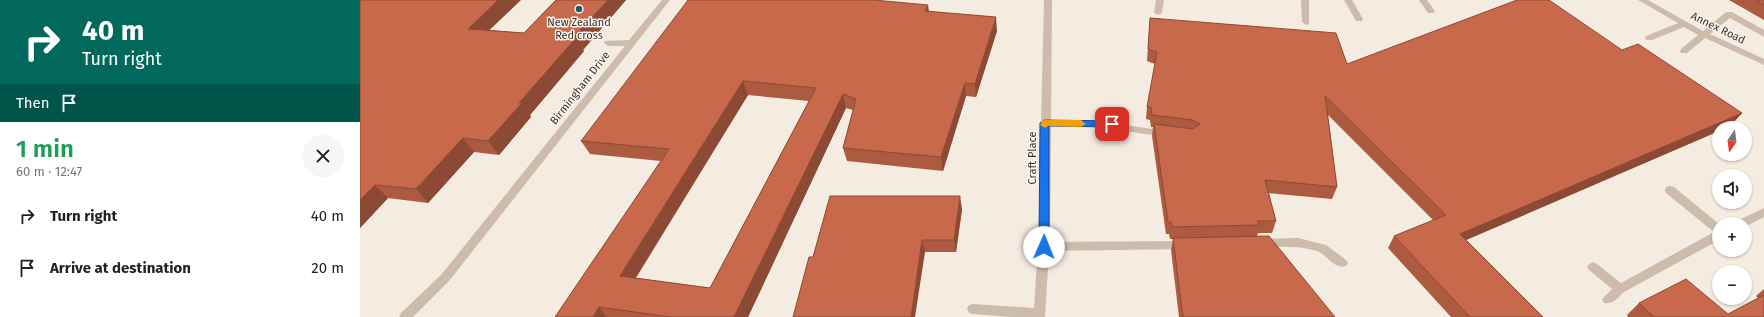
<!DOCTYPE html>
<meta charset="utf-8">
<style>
:root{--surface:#fff;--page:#f6f6f6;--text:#222;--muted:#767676}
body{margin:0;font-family:"Fira Sans",sans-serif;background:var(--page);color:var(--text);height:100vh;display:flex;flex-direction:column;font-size:15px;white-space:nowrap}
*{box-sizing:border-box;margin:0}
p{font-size:13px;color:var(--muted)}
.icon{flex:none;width:22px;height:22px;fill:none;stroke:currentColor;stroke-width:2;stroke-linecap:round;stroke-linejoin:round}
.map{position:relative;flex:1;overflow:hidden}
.drawer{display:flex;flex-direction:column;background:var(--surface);width:360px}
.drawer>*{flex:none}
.banner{background:#00695c;color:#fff;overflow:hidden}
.needle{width:26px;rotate:194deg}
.controls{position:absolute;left:1352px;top:121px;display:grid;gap:8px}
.controls a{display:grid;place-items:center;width:40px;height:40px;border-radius:50%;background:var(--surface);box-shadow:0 1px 3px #0004;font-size:20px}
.pin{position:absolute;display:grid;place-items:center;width:34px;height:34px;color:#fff;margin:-17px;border-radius:8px;box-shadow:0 2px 6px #0006}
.me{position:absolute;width:44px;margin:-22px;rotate:1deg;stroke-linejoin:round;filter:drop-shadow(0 0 3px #0008)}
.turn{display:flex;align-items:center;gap:14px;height:84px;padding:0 16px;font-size:18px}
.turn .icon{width:52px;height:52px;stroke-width:2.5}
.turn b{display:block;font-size:28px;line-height:34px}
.then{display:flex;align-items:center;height:38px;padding:0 16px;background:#0003;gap:8px;font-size:15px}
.round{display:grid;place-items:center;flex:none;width:42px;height:42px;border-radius:21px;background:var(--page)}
.summary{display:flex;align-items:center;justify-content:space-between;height:68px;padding:0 16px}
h1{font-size:24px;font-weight:600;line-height:30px;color:#1e9e55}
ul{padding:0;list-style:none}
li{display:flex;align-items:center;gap:12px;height:52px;padding:0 16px}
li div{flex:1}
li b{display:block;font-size:15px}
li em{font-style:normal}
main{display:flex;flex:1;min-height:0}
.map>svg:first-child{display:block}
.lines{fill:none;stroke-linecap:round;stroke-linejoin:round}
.minor{fill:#cdbbac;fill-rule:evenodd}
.wall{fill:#ac5a40;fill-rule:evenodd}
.shaded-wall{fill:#8c4a34}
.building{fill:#c8694b;stroke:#8c4a34;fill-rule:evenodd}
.route{fill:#1a73e8;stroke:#114b97}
.slow{fill:#f59e0b}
.poi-dot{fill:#1f5a5e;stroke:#fbf5ee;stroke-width:1.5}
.labels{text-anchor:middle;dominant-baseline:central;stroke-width:3;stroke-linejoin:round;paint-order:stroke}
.poi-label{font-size:11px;fill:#3b302b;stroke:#fbf5ee}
.street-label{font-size:11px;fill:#3b302b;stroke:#fbf5ee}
</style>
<main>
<section class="drawer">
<div class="banner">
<div class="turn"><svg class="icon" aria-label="right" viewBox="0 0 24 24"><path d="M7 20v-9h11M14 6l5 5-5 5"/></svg><div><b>40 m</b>Turn right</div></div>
<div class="then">Then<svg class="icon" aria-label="arrive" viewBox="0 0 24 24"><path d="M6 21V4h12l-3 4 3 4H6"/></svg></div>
</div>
<div class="summary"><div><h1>1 min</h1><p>60 m · 12:47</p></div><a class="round"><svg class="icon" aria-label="close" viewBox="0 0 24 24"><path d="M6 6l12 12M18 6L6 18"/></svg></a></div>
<ul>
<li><svg class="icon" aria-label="right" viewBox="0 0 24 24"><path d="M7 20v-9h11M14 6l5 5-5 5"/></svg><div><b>Turn right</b></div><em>40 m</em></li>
<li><svg class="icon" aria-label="arrive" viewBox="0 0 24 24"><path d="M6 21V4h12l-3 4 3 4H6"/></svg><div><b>Arrive at destination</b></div><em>20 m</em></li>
</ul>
</section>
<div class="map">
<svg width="1404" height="317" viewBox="0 0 1404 317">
<rect width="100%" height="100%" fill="#f4ebe1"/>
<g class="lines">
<!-- minor -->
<path class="minor" d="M 302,0 L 310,0 L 89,281 L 53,317 L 39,317 L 41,313 L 81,275 L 265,46 L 248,46 L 244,43 L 245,41 L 269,40 Z
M 684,0 L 692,0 L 691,120 L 752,121 L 765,125 L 806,131 L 811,134 L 806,137 L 765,131 L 752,127 L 691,126 L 690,242 L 826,241 L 830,242 L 832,245 L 830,248 L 826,249 L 689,251 L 685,317 L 651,317 L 613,314 L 609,313 L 607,309 L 609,305 L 613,304 L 674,308 L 678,247 Z
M 796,0 L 804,0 L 802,13 L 798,15 L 794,13 Z
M 941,0 L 949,0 L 949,24 L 946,25 L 942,22 Z
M 984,0 L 992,0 L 1003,19 L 1002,21 L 996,21 Z
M 1059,0 L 1067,0 L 1075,11 L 1074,13 L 1068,13 Z
M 1278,0 L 1288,0 L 1343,31 L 1366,12 L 1372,12 L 1404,30 L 1404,37 L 1370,18 L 1350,34 L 1404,59 L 1404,65 L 1345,38 L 1327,53 L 1321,53 L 1320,51 L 1321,49 L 1338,35 L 1324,27 L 1292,40 L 1286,40 L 1285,38 L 1286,36 L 1318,23 Z
M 1310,186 L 1314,187 L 1359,224 L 1359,240 L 1264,292 C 1258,298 1252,305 1244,303 L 1242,299 L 1252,289 L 1229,270 L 1227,267 L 1229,264 L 1233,262 L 1237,264 L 1261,283 L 1354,232 L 1306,193 L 1305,190 L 1306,187 Z
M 1404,208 L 1404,217 L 1385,227 L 1385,224 L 1376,224 L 1377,221 Z
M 938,238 L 966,245 L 986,260 L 988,263 L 986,266 C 975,270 967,255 957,251 C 939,245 921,247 902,247 L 898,246 L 896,243 L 898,240 L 902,239 Z"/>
</g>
<!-- wall -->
<path class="wall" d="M 0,0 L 129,30 L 164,33 L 196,0 L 266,0 L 223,50 L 224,51 L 170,115 L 171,117 L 139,155 L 114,152 L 68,203 L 28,198 L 0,228 Z
M 1369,0 L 1404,0 L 1404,20 Z
M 569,11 L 637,31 L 616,97 L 606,96 L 583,171 L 487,161 L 483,148 L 493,110 L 486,108 L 388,317 L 195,317 L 301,161 L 230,154 L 221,141 ZM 388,95 L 449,101 L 350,288 L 276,278 Z
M 790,18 L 987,64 L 1262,50 L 1382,113 L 1371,125 L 1365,128 L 1359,128 L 1359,131 L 1106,240 L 1183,317 L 1091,317 L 1028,248 L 1034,236 L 1073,220 L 968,115 L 977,187 L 972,199 L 908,193 L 916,221 L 912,233 L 898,233 L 897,236 L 975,317 L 819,317 L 811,250 L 813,239 L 810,239 L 809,234 L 806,234 L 792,136 L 793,127 L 791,127 L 790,120 L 786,119 L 787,107 L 795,64 L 787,61 Z
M 602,209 L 596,252 L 565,252 L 453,257 Z
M 1404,289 L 1404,317 L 1268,317 L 1267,315 L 1279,303 L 1368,314 L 1398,298 L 1396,296 Z"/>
<!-- shaded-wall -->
<path class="shaded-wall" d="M 138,0 L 161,0 L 117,42 L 108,29 Z
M 248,0 L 266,0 L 223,50 L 224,51 L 170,115 L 171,117 L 139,155 L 128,141 L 159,103 L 214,37 Z
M 568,5 L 570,18 L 565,11 Z
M 636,17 L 637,31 L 616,97 L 615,84 Z
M 383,81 L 388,95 L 269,288 L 260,276 Z
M 605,83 L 606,96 L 583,171 L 581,157 Z
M 483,94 L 486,108 L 388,317 L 374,317 Z
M 1382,113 L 1371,125 L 1365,128 L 1359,128 L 1359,131 L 1092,246 L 1100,234 Z
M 103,138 L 114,152 L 68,203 L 56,189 Z
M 15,185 L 28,198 L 0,228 L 0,200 Z
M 600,196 L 602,209 L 596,252 L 594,240 Z
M 562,240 L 565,252 L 555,317 L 551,317 Z
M 239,307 L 247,317 L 233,317 Z"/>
<!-- building -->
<path class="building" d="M 0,0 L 138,0 L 108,29 L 164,33 L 196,0 L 248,0 L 214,37 L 216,38 L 159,103 L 162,103 L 128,141 L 103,138 L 56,189 L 15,185 L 0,200 Z
M 328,0 L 514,0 L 568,5 L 565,11 L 636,17 L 615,84 L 605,83 L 581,157 L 483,148 L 496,99 L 483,94 L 374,317 L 311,317 L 239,307 L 233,317 L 195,317 L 309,149 L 221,141 ZM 383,81 L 456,88 L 350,288 L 260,276 Z
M 1157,0 L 1189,0 L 1262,50 L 1278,44 L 1382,113 L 1100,234 L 1183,317 L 1110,317 L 1034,236 L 1086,215 L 965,96 L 977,187 L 905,180 L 916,221 L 897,221 L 900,225 L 812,227 L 811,222 L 808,222 L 794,124 L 833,129 L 840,124 L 833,120 L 792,115 L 791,107 L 787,107 L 797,52 L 788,49 L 790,18 L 976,33 L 987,64 Z
M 1396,0 L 1404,0 L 1404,5 Z
M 470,196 L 600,196 L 594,240 L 562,240 L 551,317 L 433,317 L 449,257 L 453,257 Z
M 909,236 L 975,317 L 823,317 L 813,238 Z
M 1326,279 L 1368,314 L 1404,295 L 1404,317 L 1294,317 L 1279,303 Z"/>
<!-- route -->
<path class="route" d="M 685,120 L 752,121 L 756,124 L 752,127 L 689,126 L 689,247 L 684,251 L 679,247 L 680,123 Z"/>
<!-- slow -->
<path class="slow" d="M 685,120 L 721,120 L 726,124 L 721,127 L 688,126 L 685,128 L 680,125 L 682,121 Z"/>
<!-- markers -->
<circle class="poi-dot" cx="219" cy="9" r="4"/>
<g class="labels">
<!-- poi labels -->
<g class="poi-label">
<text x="219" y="22">New Zealand<tspan x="219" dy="13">Red cross</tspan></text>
</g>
<!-- street labels -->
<g class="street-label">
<text transform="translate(1358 28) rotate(26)">Annex Road</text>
<text transform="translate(220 88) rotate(-52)">Birmingham Drive</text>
<text transform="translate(672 158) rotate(-90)">Craft Place</text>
</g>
</g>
</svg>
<div class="controls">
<a><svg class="needle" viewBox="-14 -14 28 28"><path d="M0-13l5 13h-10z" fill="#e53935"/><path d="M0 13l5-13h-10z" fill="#767676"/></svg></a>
<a><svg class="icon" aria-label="sound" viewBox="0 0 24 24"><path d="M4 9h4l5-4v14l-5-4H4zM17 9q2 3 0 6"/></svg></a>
<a>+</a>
<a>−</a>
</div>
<div class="pin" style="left:752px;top:124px;background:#d93025"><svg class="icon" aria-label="arrive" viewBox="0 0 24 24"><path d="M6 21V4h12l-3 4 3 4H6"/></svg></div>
<svg class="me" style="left:684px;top:247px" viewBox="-20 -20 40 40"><circle r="19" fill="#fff"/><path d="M0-13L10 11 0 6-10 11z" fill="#1a73e8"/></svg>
</div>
</main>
